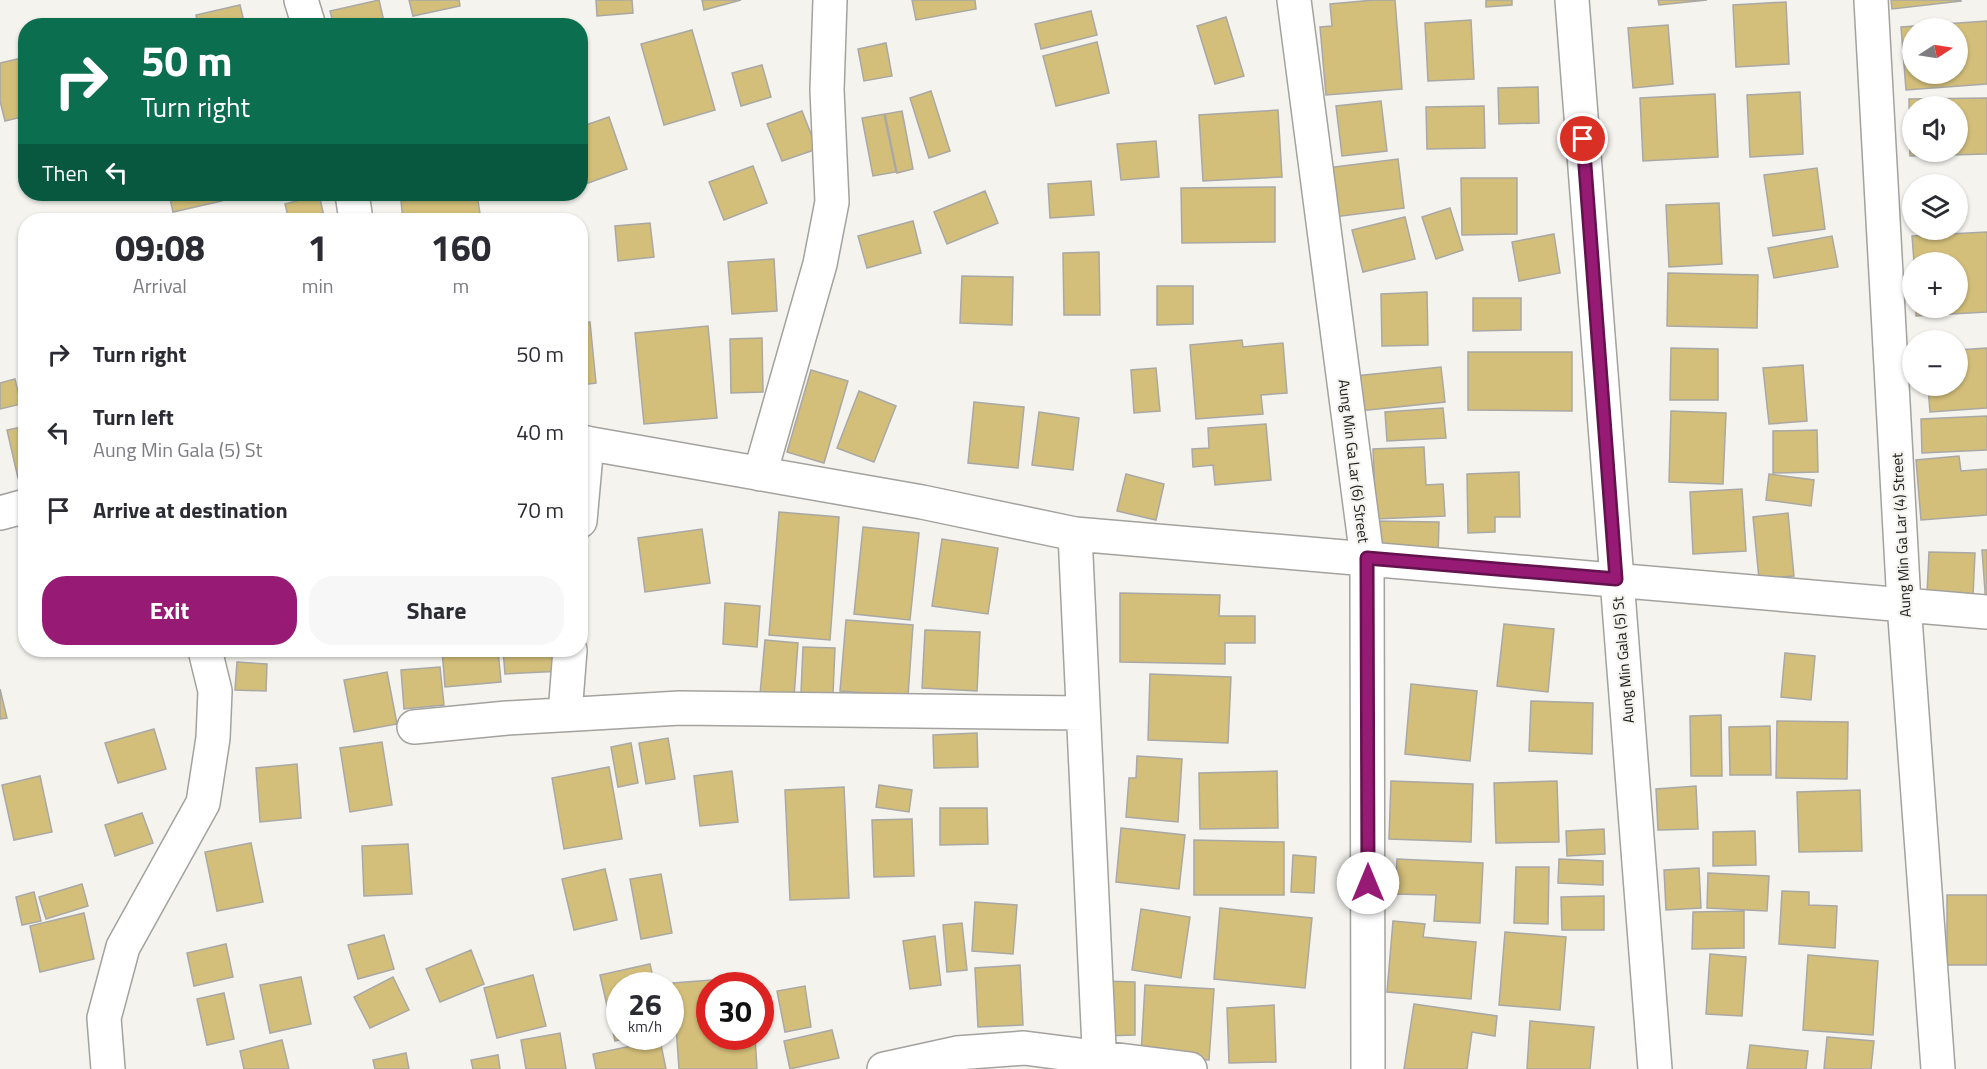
<!DOCTYPE html>
<meta charset="utf-8">
<style>
:root{--surface:#fff;--page:#f7f7f7;--text:#2b2b33;--muted:#7c7c81;--accent:#971b75}
body{margin:0;font-family:"Titillium Web",sans-serif;background:var(--page);color:var(--text);height:100vh;display:flex;flex-direction:column;font-size:22px;white-space:nowrap}
*{box-sizing:border-box;margin:0}
p{font-size:20px;color:var(--muted)}
.icon{flex:none;width:33px;height:33px;fill:none;stroke:currentColor;stroke-width:2;stroke-linecap:round;stroke-linejoin:round}
.map{position:relative;flex:1;overflow:hidden}
.drawer{position:absolute;left:18px;top:213px;width:570px;height:444px;display:flex;flex-direction:column;background:var(--surface);border-radius:24px;box-shadow:0 2px 4px #0004}
.drawer>*{flex:none}
.guide{position:absolute;left:18px;top:18px;width:570px;height:183px;border-radius:24px;box-shadow:0 2px 4px #0004;background:#0b6e4f;color:#fff;overflow:hidden}
.needle{width:39px;rotate:78deg}
.fabs{position:absolute;left:1902px;top:18px;display:grid;gap:12px}
.fabs a{display:grid;place-items:center;width:66px;height:66px;border-radius:50%;background:var(--surface);box-shadow:0 2px 4px #0004;font-size:30px}
.speed{position:absolute;left:606px;top:972px;display:flex;gap:12px;font-size:30px;font-weight:700;text-align:center}
.speed>*{display:grid;place-content:center;width:78px;height:78px;border-radius:50%;background:var(--surface);box-shadow:0 2px 4px #0004;line-height:1}
.speed small{font-size:15px;font-weight:400}
.speed .limit{border:9px solid #d22;background:#fff;color:#111}
.pin{position:absolute;display:grid;place-items:center;width:51px;height:51px;color:#fff;margin:-26px;border:3px solid #fff;border-radius:50%;box-shadow:0 2px 6px #0007}
.me{position:absolute;width:66px;margin:-33px;rotate:0deg;stroke-linejoin:round;filter:drop-shadow(0 0 4px #0008)}
.turn{display:flex;align-items:center;gap:21px;height:126px;padding:0 24px;font-size:27px}
.turn .icon{width:78px;height:78px;stroke-width:2.5}
.turn b{display:block;font-size:42px;line-height:51px}
.then{display:flex;align-items:center;height:57px;padding:0 24px;background:#0003;gap:12px;font-size:22px}
.eta{display:flex;justify-content:space-evenly;align-items:center;height:102px;text-align:center}
.eta b{font-size:36px;font-weight:700;line-height:42px}
.button{display:flex;gap:12px;margin-top:auto;padding:12px 24px}
.button a{flex:1;height:69px;border-radius:24px;background:var(--accent);color:#fff;font-size:24px;font-weight:700;line-height:69px;text-align:center}
.button a+a{background:var(--page);color:var(--text)}
ul{padding:0;list-style:none}
li{display:flex;align-items:center;gap:18px;height:78px;padding:0 24px}
li div{flex:1}
li b{display:block;font-size:22px}
li em{font-style:normal}
.map>svg:first-child{display:block}
.building{fill:#d3bf7a;stroke:#a9a8a4;stroke-width:1.5;fill-rule:evenodd}
.lines{fill:none;stroke-linecap:round;stroke-linejoin:round}
.street-casing{stroke:#a3a29e;stroke-width:36}
.street{stroke:#fff;stroke-width:33}
.route-casing{stroke:#62124c;stroke-width:15}
.route{stroke:#971b75;stroke-width:10}
.labels{text-anchor:middle;dominant-baseline:central;stroke-width:4.5;stroke-linejoin:round;paint-order:stroke}
.street-label{font-size:15px;fill:#20201e;stroke:#f4f3ee}
</style>
<div class="map">
<svg width="1987" height="1069" viewBox="0 0 1987 1069">
<rect width="100%" height="100%" fill="#f4f3ee"/>
<!-- building -->
<path class="building" d="M 379,0 L 385,26 L 334,26 L 330,11 Z
M 409,0 L 459,0 L 460,6 L 413,16 Z
M 596,0 L 632,0 L 633,13 L 597,16 Z
M 702,0 L 741,0 L 704,10 Z
M 912,0 L 975,0 L 976,9 L 916,20 Z
M 1374,0 L 1395,0 L 1402,89 L 1326,95 L 1320,27 L 1332,26 L 1330,4 Z
M 1486,0 L 1512,0 L 1512,5 L 1486,7 Z
M 1658,0 L 1707,0 L 1659,5 Z
M 1891,0 L 1961,0 L 1961,1 L 1892,9 Z
M 1786,2 L 1789,64 L 1736,67 L 1733,5 Z
M 240,5 L 245,26 L 198,26 L 196,15 Z
M 1091,11 L 1097,35 L 1041,49 L 1035,24 Z
M 1226,17 L 1244,76 L 1215,84 L 1197,26 Z
M 1471,20 L 1474,79 L 1428,81 L 1425,23 Z
M 1987,21 L 1987,84 L 1906,90 L 1901,27 ZM 1912,28 L 1958,28 L 1958,74 L 1912,74 Z
M 1668,25 L 1673,84 L 1633,88 L 1628,28 Z
M 692,30 L 715,110 L 664,125 L 641,44 Z
M 1097,42 L 1109,93 L 1056,106 L 1043,56 Z
M 886,43 L 892,76 L 864,81 L 858,49 Z
M 26,57 L 26,116 L 5,121 L 0,101 L 0,63 Z
M 762,65 L 771,97 L 741,106 L 732,73 Z
M 1538,87 L 1539,123 L 1499,124 L 1498,88 Z
M 931,91 L 950,151 L 929,158 L 910,98 Z
M 1800,92 L 1803,154 L 1750,157 L 1747,95 Z
M 1715,94 L 1718,157 L 1643,161 L 1640,98 Z
M 580,95 L 587,120 L 580,122 Z
M 1987,98 L 1987,154 L 1910,156 L 1909,99 ZM 1912,106 L 1958,106 L 1958,152 L 1912,152 Z
M 1381,101 L 1387,151 L 1342,156 L 1336,106 Z
M 1484,106 L 1485,148 L 1427,149 L 1426,107 Z
M 1278,110 L 1282,177 L 1203,181 L 1199,115 Z
M 802,111 L 817,149 L 782,161 L 767,124 Z
M 902,111 L 913,169 L 897,173 L 885,114 Z
M 884,114 L 896,172 L 873,176 L 862,118 Z
M 609,117 L 627,169 L 580,186 L 580,127 Z
M 1156,141 L 1159,177 L 1121,180 L 1117,144 Z
M 1398,159 L 1404,208 L 1334,217 L 1327,168 Z
M 753,166 L 767,203 L 724,220 L 709,182 Z
M 1817,168 L 1825,229 L 1773,236 L 1764,175 Z
M 1461,178 L 1517,178 L 1517,234 L 1462,235 Z
M 1091,181 L 1094,215 L 1050,218 L 1048,184 Z
M 1275,187 L 1275,242 L 1182,243 L 1181,188 Z
M 985,191 L 998,223 L 947,244 L 934,212 Z
M 169,194 L 221,194 L 222,201 L 173,212 Z
M 454,194 L 477,194 L 481,220 L 403,220 L 401,201 Z
M 319,195 L 325,220 L 289,220 L 285,204 Z
M 1719,203 L 1722,264 L 1669,267 L 1666,205 Z
M 1450,208 L 1463,250 L 1436,259 L 1422,217 Z
M 1405,217 L 1415,259 L 1363,272 L 1352,230 Z
M 913,221 L 921,253 L 867,268 L 858,236 Z
M 650,223 L 654,257 L 618,261 L 615,226 Z
M 1987,232 L 1987,312 L 1916,316 L 1916,308 L 1958,308 L 1958,262 L 1914,262 L 1912,236 Z
M 1554,234 L 1560,273 L 1519,281 L 1512,242 Z
M 1832,236 L 1838,267 L 1774,278 L 1768,248 Z
M 1099,252 L 1100,315 L 1064,315 L 1063,253 Z
M 774,259 L 777,311 L 732,314 L 728,262 Z
M 1668,273 L 1758,275 L 1757,328 L 1667,326 Z
M 962,276 L 1013,277 L 1012,325 L 960,323 Z
M 1157,286 L 1193,286 L 1193,324 L 1157,325 Z
M 1427,292 L 1428,345 L 1382,346 L 1381,294 Z
M 1473,298 L 1521,298 L 1521,330 L 1473,331 Z
M 590,322 L 596,383 L 580,385 L 580,323 Z
M 708,326 L 717,418 L 644,424 L 635,333 Z
M 762,338 L 763,392 L 731,393 L 730,339 Z
M 1242,340 L 1243,347 L 1283,343 L 1287,393 L 1261,395 L 1263,414 L 1196,419 L 1190,345 Z
M 1671,348 L 1718,349 L 1718,400 L 1670,400 Z
M 1987,348 L 1987,408 L 1930,412 L 1928,386 L 1958,386 L 1958,350 Z
M 1468,352 L 1572,352 L 1572,411 L 1468,410 Z
M 1803,365 L 1807,421 L 1769,424 L 1763,368 Z
M 1441,367 L 1445,402 L 1359,411 L 1355,376 Z
M 1156,368 L 1160,411 L 1134,413 L 1131,370 Z
M 811,370 L 848,381 L 824,463 L 787,452 Z
M 15,379 L 21,404 L 0,409 L 0,383 Z
M 859,391 L 896,406 L 874,462 L 837,448 Z
M 974,402 L 1024,407 L 1018,468 L 968,463 Z
M 1443,408 L 1446,438 L 1387,441 L 1385,412 Z
M 1671,411 L 1726,413 L 1723,484 L 1669,482 Z
M 1039,412 L 1079,418 L 1073,470 L 1032,465 Z
M 1987,416 L 1987,450 L 1922,453 L 1921,419 Z
M 1266,424 L 1271,480 L 1215,485 L 1213,465 L 1193,467 L 1192,449 L 1209,448 L 1208,428 Z
M 26,426 L 26,476 L 18,478 L 7,430 Z
M 1817,430 L 1818,472 L 1773,473 L 1773,431 Z
M 1424,447 L 1426,485 L 1443,484 L 1445,516 L 1376,519 L 1373,449 Z
M 1959,456 L 1961,471 L 1987,469 L 1987,515 L 1921,520 L 1916,460 Z
M 1519,472 L 1520,517 L 1495,517 L 1495,532 L 1468,533 L 1467,474 Z
M 1126,474 L 1164,484 L 1156,520 L 1117,511 Z
M 1769,474 L 1814,480 L 1811,506 L 1766,500 Z
M 1742,489 L 1746,551 L 1693,554 L 1690,492 Z
M 779,512 L 839,517 L 830,640 L 769,635 Z
M 1788,513 L 1794,576 L 1759,579 L 1753,517 Z
M 1373,521 L 1439,522 L 1438,555 L 1373,554 Z
M 863,527 L 919,533 L 910,620 L 854,614 Z
M 702,529 L 710,583 L 645,592 L 638,538 Z
M 942,539 L 998,548 L 988,614 L 932,606 Z
M 1982,550 L 1987,550 L 1987,605 L 1986,605 Z
M 1929,552 L 1975,553 L 1973,596 L 1927,594 Z
M 1120,593 L 1220,595 L 1219,616 L 1255,616 L 1255,643 L 1225,643 L 1225,664 L 1120,662 Z
M 725,603 L 760,606 L 757,647 L 723,644 Z
M 846,620 L 913,625 L 908,696 L 840,691 Z
M 1504,624 L 1554,629 L 1548,692 L 1497,686 Z
M 925,630 L 980,632 L 977,691 L 922,688 Z
M 765,640 L 798,643 L 794,697 L 760,694 Z
M 803,647 L 835,648 L 833,694 L 801,693 Z
M 214,650 L 277,650 L 215,655 Z
M 442,650 L 498,650 L 501,682 L 445,687 Z
M 503,650 L 562,650 L 563,671 L 505,674 Z
M 1785,653 L 1815,656 L 1811,700 L 1781,697 Z
M 237,662 L 267,664 L 266,691 L 235,690 Z
M 440,667 L 444,705 L 404,709 L 401,670 Z
M 387,672 L 397,724 L 354,732 L 344,680 Z
M 1150,674 L 1231,677 L 1228,743 L 1148,740 Z
M 1411,684 L 1477,691 L 1470,761 L 1405,754 Z
M 0,689 L 7,718 L 0,719 Z
M 1531,701 L 1593,703 L 1592,754 L 1529,751 Z
M 1721,715 L 1722,776 L 1691,776 L 1690,716 Z
M 1777,721 L 1848,722 L 1847,779 L 1776,778 Z
M 1770,726 L 1771,775 L 1730,775 L 1729,727 Z
M 154,729 L 166,769 L 118,783 L 105,743 Z
M 977,733 L 978,767 L 934,768 L 933,735 Z
M 668,738 L 675,779 L 646,784 L 639,743 Z
M 382,742 L 392,805 L 350,812 L 340,748 Z
M 631,743 L 638,783 L 618,787 L 611,747 Z
M 1137,756 L 1182,759 L 1178,822 L 1126,817 L 1129,778 L 1136,778 Z
M 297,764 L 301,818 L 260,822 L 256,768 Z
M 609,767 L 622,839 L 564,849 L 552,778 Z
M 732,771 L 738,822 L 700,826 L 694,776 Z
M 1277,771 L 1278,828 L 1200,829 L 1199,773 Z
M 40,776 L 52,832 L 14,840 L 2,785 Z
M 1391,781 L 1473,784 L 1471,842 L 1389,839 Z
M 1557,781 L 1559,842 L 1496,843 L 1494,783 Z
M 879,785 L 912,790 L 909,812 L 876,807 Z
M 1696,786 L 1698,829 L 1658,830 L 1656,789 Z
M 844,787 L 849,898 L 790,900 L 785,790 Z
M 1860,790 L 1862,851 L 1799,852 L 1797,792 Z
M 940,808 L 987,808 L 988,844 L 940,845 Z
M 142,813 L 153,843 L 115,856 L 105,825 Z
M 912,819 L 914,876 L 874,877 L 872,820 Z
M 1121,828 L 1185,835 L 1179,889 L 1116,882 Z
M 1604,829 L 1605,854 L 1567,856 L 1566,831 Z
M 1755,831 L 1756,865 L 1713,866 L 1713,832 Z
M 1194,840 L 1284,842 L 1284,895 L 1194,895 Z
M 251,843 L 263,902 L 217,911 L 205,852 Z
M 408,844 L 412,894 L 364,896 L 362,846 Z
M 1293,855 L 1316,857 L 1314,893 L 1291,892 Z
M 1397,859 L 1483,863 L 1480,923 L 1434,921 L 1436,895 L 1395,894 Z
M 1559,859 L 1603,861 L 1603,885 L 1558,883 Z
M 1516,867 L 1549,867 L 1548,924 L 1514,923 Z
M 1699,868 L 1701,908 L 1666,910 L 1664,870 Z
M 605,869 L 617,920 L 574,930 L 562,879 Z
M 1708,873 L 1769,876 L 1767,911 L 1707,908 Z
M 661,874 L 672,933 L 641,939 L 630,879 Z
M 82,884 L 88,906 L 46,919 L 39,897 Z
M 1782,891 L 1809,892 L 1809,905 L 1837,906 L 1835,948 L 1779,944 Z
M 34,892 L 41,921 L 22,925 L 16,897 Z
M 1947,895 L 1987,895 L 1987,965 L 1947,965 Z
M 1604,896 L 1604,930 L 1562,930 L 1561,897 Z
M 975,902 L 1017,905 L 1013,954 L 972,951 Z
M 1220,908 L 1312,918 L 1305,988 L 1214,979 Z
M 1141,909 L 1190,917 L 1181,978 L 1132,970 Z
M 1744,911 L 1744,948 L 1692,949 L 1693,912 Z
M 84,913 L 94,959 L 40,972 L 30,926 Z
M 1393,921 L 1425,924 L 1423,937 L 1476,942 L 1471,999 L 1387,992 Z
M 962,923 L 967,970 L 947,972 L 943,925 Z
M 1505,932 L 1566,937 L 1560,1010 L 1499,1005 Z
M 384,935 L 394,969 L 358,979 L 348,945 Z
M 935,936 L 941,985 L 910,989 L 903,941 Z
M 226,944 L 233,977 L 194,986 L 187,953 Z
M 471,950 L 484,984 L 440,1002 L 426,969 Z
M 1710,954 L 1746,957 L 1742,1016 L 1706,1014 Z
M 1808,955 L 1878,961 L 1873,1035 L 1803,1030 Z
M 650,964 L 655,986 L 620,986 L 620,1036 L 633,1036 L 615,1041 L 600,975 Z
M 1020,965 L 1023,1025 L 978,1027 L 975,968 Z
M 533,975 L 546,1026 L 497,1038 L 484,988 Z
M 301,977 L 311,1024 L 270,1033 L 260,985 Z
M 393,977 L 409,1010 L 370,1028 L 354,997 Z
M 751,977 L 751,986 L 710,986 L 710,1036 L 755,1036 L 757,1069 L 679,1069 L 673,983 Z
M 1102,981 L 1135,982 L 1135,1035 L 1102,1036 Z
M 1145,985 L 1214,989 L 1209,1060 L 1141,1055 Z
M 805,986 L 811,1027 L 785,1032 L 777,991 Z
M 224,993 L 234,1039 L 207,1045 L 197,999 Z
M 1414,1004 L 1497,1016 L 1495,1036 L 1472,1032 L 1467,1069 L 1404,1069 Z
M 1274,1005 L 1276,1062 L 1229,1063 L 1227,1008 Z
M 1530,1021 L 1594,1027 L 1590,1069 L 1527,1069 Z
M 832,1030 L 839,1058 L 790,1069 L 784,1041 Z
M 560,1033 L 566,1069 L 526,1069 L 521,1040 Z
M 1827,1037 L 1874,1041 L 1871,1069 L 1824,1069 Z
M 282,1040 L 289,1069 L 244,1069 L 240,1051 Z
M 660,1040 L 666,1069 L 596,1069 L 593,1054 Z
M 1750,1045 L 1808,1051 L 1806,1069 L 1747,1069 Z
M 406,1053 L 409,1069 L 375,1069 L 373,1060 Z
M 498,1055 L 500,1069 L 473,1069 L 471,1060 Z"/>
<g class="lines">
<defs>
<path id="street" d="M 301,0 L 309,26
M 1294,0 L 1367,558 L 1368,1069
M 1572,0 L 1655,1069
M 1871,0 L 1904,604 L 1938,1069
M 352,194 L 356,220
M 580,442 L 922,502 L 1075,534 L 1987,612
M 760,474 L 820,264 L 832,202 L 827,90 L 830,0
M 0,513 L 26,506
M 580,521 L 587,443
M 1075,534 L 1100,1069
M 565,714 L 570,650
M 414,727 L 507,718 L 680,708 L 1083,713
M 108,1069 L 104,1018 L 123,947 L 203,803 L 213,738 L 215,691 L 205,650
M 884,1069 L 957,1053 L 1024,1048 L 1190,1069"/>
</defs>
<!-- street casing -->
<use href="#street" class="street-casing"/>
<!-- street -->
<use href="#street" class="street"/>
</g>
<g class="lines">
<defs>
<path id="route" d="M 1368,883 L 1367,558 L 1616,579 L 1583,139"/>
</defs>
<!-- route casing -->
<use href="#route" class="route-casing"/>
<!-- route -->
<use href="#route" class="route"/>
</g>
<g class="labels">
<!-- street labels -->
<g class="street-label">
<text transform="translate(1354 461) rotate(83)">Aung Min Ga Lar (6) Street</text>
<text transform="translate(1901 535) rotate(-93)">Aung Min Ga Lar (4) Street</text>
<text transform="translate(1623 660) rotate(-95)">Aung Min Gala (5) St</text>
</g>
</g>
</svg>
<div class="fabs">
<a><svg class="needle" viewBox="-14 -14 28 28"><path d="M0-13l5 13h-10z" fill="#e53935"/><path d="M0 13l5-13h-10z" fill="#7c7c81"/></svg></a>
<a><svg class="icon" aria-label="sound" viewBox="0 0 24 24"><path d="M4 9h4l5-4v14l-5-4H4zM17 9q2 3 0 6"/></svg></a>
<a><svg class="icon" aria-label="layers" viewBox="0 0 24 24"><path d="M12 4l9 5-9 5-9-5zM3 14l9 5 9-5"/></svg></a>
<a>+</a>
<a>−</a>
</div>
<div class="speed"><div>26<small>km/h</small></div><div class="limit">30</div></div>
<div class="pin" style="left:1583px;top:139px;background:#d93025"><svg class="icon" aria-label="arrive" viewBox="0 0 24 24"><path d="M6 21V4h12l-3 4 3 4H6"/></svg></div>
<svg class="me" style="left:1368px;top:883px" viewBox="-20 -20 40 40"><circle r="19" fill="#fff"/><path d="M0-13L10 11 0 6-10 11z" fill="#971b75"/></svg>
<div class="guide">
<div class="turn"><svg class="icon" aria-label="right" viewBox="0 0 24 24"><path d="M7 20v-9h11M14 6l5 5-5 5"/></svg><div><b>50 m</b>Turn right</div></div>
<div class="then">Then<svg class="icon" aria-label="left" viewBox="0 0 24 24"><path d="M17 20v-9H6M10 6l-5 5 5 5"/></svg></div>
</div>
<section class="drawer">
<div class="eta">
<div><b>09:08</b><p>Arrival</p></div>
<div><b>1</b><p>min</p></div>
<div><b>160</b><p>m</p></div>
</div>
<ul>
<li><svg class="icon" aria-label="right" viewBox="0 0 24 24"><path d="M7 20v-9h11M14 6l5 5-5 5"/></svg><div><b>Turn right</b></div><em>50 m</em></li>
<li><svg class="icon" aria-label="left" viewBox="0 0 24 24"><path d="M17 20v-9H6M10 6l-5 5 5 5"/></svg><div><b>Turn left</b><p>Aung Min Gala (5) St</p></div><em>40 m</em></li>
<li><svg class="icon" aria-label="arrive" viewBox="0 0 24 24"><path d="M6 21V4h12l-3 4 3 4H6"/></svg><div><b>Arrive at destination</b></div><em>70 m</em></li>
</ul>
<div class="button"><a>Exit</a><a>Share</a></div>
</section>
</div>
